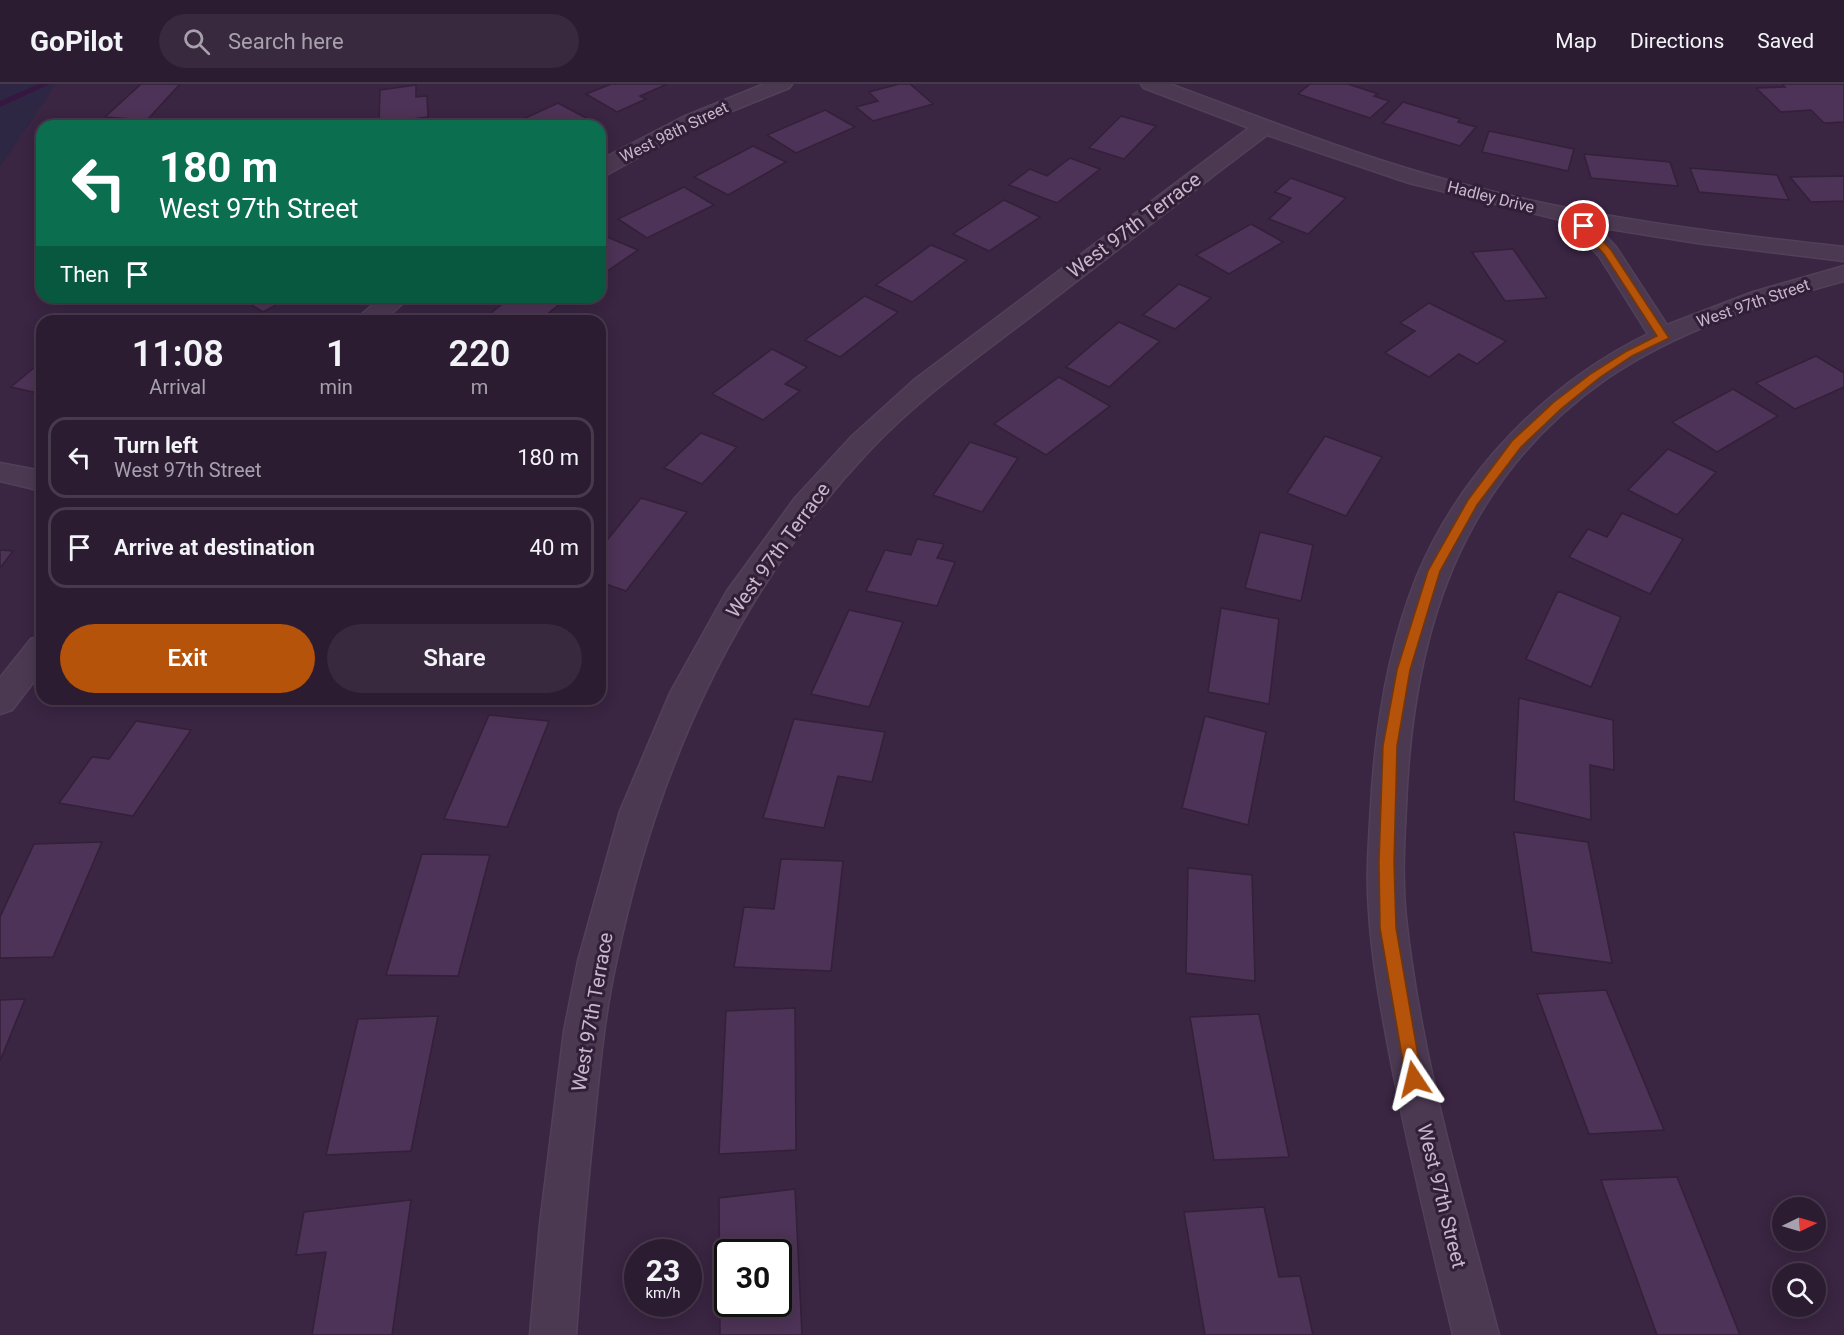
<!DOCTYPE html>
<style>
:root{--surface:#2c1c32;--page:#38293e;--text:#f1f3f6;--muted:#a6a1ac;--line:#483a4d;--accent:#b45309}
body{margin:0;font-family:Roboto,sans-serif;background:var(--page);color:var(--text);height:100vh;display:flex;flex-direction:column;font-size:22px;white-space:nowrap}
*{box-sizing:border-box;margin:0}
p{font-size:20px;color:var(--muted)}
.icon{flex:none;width:33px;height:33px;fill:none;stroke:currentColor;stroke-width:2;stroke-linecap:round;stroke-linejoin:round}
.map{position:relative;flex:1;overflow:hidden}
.panel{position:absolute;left:36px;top:231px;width:570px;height:390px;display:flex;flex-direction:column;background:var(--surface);border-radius:18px;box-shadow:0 3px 15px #0003,0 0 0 2px var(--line)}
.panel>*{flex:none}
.banner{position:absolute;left:36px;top:36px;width:570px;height:183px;border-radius:18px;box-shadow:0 3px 15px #0003,0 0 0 2px var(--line);background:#0b6e4f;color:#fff;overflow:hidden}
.needle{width:39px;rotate:85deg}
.tools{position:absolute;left:1772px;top:1113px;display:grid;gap:12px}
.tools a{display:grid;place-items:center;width:54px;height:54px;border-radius:50%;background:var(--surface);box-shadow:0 3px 15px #0003,0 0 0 2px var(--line);font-size:30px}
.speed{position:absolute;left:624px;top:1155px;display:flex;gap:12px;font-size:30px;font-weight:700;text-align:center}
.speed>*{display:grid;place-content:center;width:78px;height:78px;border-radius:50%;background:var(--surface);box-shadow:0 3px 15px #0003,0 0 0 2px var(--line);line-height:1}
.speed small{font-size:15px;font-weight:400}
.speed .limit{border:3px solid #111;border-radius:9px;background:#fff;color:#111}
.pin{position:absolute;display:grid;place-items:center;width:51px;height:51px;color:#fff;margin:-26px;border:3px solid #fff;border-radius:50%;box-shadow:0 2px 6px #0007}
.me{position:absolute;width:66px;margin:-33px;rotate:350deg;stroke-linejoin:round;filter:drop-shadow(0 0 4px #0008)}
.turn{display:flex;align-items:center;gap:21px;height:126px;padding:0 24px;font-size:27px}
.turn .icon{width:78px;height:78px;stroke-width:2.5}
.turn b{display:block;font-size:42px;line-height:51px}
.then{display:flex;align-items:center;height:57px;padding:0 24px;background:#0003;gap:12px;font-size:22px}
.eta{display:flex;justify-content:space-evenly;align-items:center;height:102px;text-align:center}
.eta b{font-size:36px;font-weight:600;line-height:42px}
.button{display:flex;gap:12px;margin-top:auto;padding:12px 24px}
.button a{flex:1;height:69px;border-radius:36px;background:var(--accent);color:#fff;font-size:24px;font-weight:600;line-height:69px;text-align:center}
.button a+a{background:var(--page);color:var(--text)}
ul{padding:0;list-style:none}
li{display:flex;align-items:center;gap:18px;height:81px;margin:0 12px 9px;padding:0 12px;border:3px solid var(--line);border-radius:18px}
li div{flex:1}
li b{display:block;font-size:22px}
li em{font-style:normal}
header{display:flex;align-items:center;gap:36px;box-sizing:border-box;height:84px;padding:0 30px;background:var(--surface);border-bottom:2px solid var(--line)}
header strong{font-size:28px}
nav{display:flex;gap:33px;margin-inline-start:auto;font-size:21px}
.search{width:420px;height:54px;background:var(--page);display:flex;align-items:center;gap:15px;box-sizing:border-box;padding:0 21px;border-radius:33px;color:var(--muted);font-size:22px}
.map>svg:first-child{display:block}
.green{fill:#2e2743}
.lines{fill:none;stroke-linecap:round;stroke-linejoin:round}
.stream{fill:#361741;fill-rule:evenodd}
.building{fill:#4d3357;stroke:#332039;stroke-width:1.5;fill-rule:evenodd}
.minor-casing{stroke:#524058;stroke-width:3}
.minor{fill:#4b3952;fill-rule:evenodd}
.route{fill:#b45309;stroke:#753606;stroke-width:1.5}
.labels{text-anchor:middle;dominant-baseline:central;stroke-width:6;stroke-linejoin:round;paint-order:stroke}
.far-street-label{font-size:16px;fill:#c7b6cc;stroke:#311e37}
.street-label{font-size:20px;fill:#c7b6cc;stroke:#311e37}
</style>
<header>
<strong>GoPilot</strong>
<div class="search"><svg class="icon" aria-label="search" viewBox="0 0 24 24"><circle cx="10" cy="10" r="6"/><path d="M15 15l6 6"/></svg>Search here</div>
<nav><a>Map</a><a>Directions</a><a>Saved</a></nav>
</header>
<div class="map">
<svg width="1844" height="1251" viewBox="0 0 1844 1251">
<rect width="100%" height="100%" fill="#3a2542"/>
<!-- green -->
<path class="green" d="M 0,0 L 56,0 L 0,83 Z"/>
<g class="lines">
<!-- stream -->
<path class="stream" d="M 39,0 L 50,0 L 0,23 L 0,17 Z"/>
</g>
<!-- building -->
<path class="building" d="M 141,0 L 180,0 L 147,36 L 105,33 Z
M 611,0 L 667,0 L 640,12 L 646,15 L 617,28 L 586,10 Z
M 899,0 L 910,0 L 933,20 L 873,37 L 856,23 L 878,17 L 869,8 Z
M 1310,0 L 1348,0 L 1378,10 L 1374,12 L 1389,17 L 1370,34 L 1298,10 Z
M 1782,0 L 1844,0 L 1844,38 L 1824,39 L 1811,26 L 1781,28 L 1756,4 L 1785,3 Z
M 416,1 L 416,13 L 427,12 L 428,33 L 379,39 L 380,6 Z
M 1403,18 L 1460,35 L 1458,38 L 1476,43 L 1460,62 L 1383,39 Z
M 558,19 L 588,35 L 572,42 L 508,42 Z
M 825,26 L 855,43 L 796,69 L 767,51 Z
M 1121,32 L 1156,42 L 1124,75 L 1089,64 Z
M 1489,47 L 1574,65 L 1568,87 L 1482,68 Z
M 753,62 L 786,78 L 728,111 L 694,93 Z
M 1584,70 L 1670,78 L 1678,102 L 1591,94 Z
M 1070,74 L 1100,85 L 1057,119 L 1009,101 L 1030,85 L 1047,92 Z
M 1690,84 L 1777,91 L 1789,116 L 1699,108 Z
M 1844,92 L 1844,117 L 1811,118 L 1790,93 Z
M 1291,94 L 1346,114 L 1308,150 L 1269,135 L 1291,114 L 1275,108 Z
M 684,103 L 714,121 L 647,154 L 618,135 Z
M 1004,116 L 1040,133 L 989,167 L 953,150 Z
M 1251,140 L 1283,158 L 1229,190 L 1196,171 Z
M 600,150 L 638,166 L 600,192 Z
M 931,161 L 967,176 L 912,218 L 876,201 Z
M 1513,165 L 1547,214 L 1505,217 L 1472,168 Z
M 1179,200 L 1211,214 L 1175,245 L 1143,231 Z
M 865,212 L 898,228 L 840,273 L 805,256 Z
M 239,213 L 291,213 L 263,228 Z
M 511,213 L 548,213 L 562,218 L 539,237 L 481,237 Z
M 1429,219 L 1506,257 L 1477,280 L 1459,270 L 1429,293 L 1385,269 L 1415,247 L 1400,239 Z
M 1119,238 L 1160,257 L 1109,303 L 1066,283 Z
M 772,265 L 807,283 L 785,300 L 800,307 L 763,336 L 712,310 Z
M 1816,272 L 1844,289 L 1844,303 L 1795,325 L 1756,299 Z
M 42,277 L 42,310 L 11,303 Z
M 1059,293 L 1110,322 L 1046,371 L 994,340 Z
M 1733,305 L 1778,332 L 1717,368 L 1672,338 Z
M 701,349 L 737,363 L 702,400 L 664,384 Z
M 1325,352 L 1382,373 L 1346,432 L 1287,409 Z
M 970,358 L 1018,374 L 982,428 L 933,411 Z
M 1668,365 L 1716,388 L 1677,431 L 1628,406 Z
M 641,414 L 687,428 L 626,507 L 600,498 L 600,465 Z
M 1622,429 L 1683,455 L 1650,510 L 1569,473 L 1588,445 L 1607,453 Z
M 1260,448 L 1313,461 L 1301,517 L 1245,504 Z
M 917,455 L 944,460 L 937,474 L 955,478 L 937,522 L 866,507 L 885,466 L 911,471 Z
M 0,466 L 13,467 L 0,484 Z
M 1558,507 L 1621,533 L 1591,603 L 1526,575 Z
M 1221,524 L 1279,535 L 1269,620 L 1208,608 Z
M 849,526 L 903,538 L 869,623 L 811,610 Z
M 1519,614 L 1613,636 L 1614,686 L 1590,681 L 1591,736 L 1514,717 Z
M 489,631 L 549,637 L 507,743 L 444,735 Z
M 1205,632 L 1266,648 L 1248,741 L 1182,724 Z
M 794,635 L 885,648 L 872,698 L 838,692 L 824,744 L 763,734 Z
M 136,637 L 191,646 L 133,732 L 59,719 L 92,673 L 109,675 Z
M 1514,748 L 1588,758 L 1612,879 L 1532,868 Z
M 102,758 L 53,873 L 0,874 L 0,833 L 34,760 Z
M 422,770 L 490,771 L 458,892 L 386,891 Z
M 781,775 L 843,777 L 831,887 L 734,883 L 744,823 L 774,825 Z
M 1188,784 L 1252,791 L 1255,897 L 1186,889 Z
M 1606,906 L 1664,1046 L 1589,1050 L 1537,910 Z
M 25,915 L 0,977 L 0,916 Z
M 795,924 L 796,1066 L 719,1070 L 726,927 Z
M 1259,930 L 1289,1073 L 1214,1076 L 1190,933 Z
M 438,932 L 411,1067 L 326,1071 L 358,935 Z
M 1677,1093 L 1740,1251 L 1657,1251 L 1601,1096 Z
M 795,1105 L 802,1251 L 720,1251 L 719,1114 ZM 728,1168 L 778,1168 L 778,1220 L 728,1220 Z
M 411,1116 L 392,1251 L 312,1251 L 326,1168 L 296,1171 L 304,1128 Z
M 1264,1123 L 1279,1193 L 1300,1192 L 1313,1251 L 1205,1251 L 1184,1128 Z"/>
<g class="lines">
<defs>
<path id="minor" d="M 764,0 L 792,0 L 789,4 L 697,41 L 608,90 L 600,92 L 600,76 L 683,33 Z
M 1141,0 L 1170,0 C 1267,36 1362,74 1462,100 C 1587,133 1716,149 1844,163 L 1844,177 L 1697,159 L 1597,143 L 1616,163 L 1667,241 L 1753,208 L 1844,182 L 1844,197 C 1762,219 1676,247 1606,295 C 1458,399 1412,552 1406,724 C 1404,760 1402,797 1406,834 C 1421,975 1463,1114 1499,1251 L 1453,1251 C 1431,1158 1408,1066 1390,972 C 1381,925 1372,877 1369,828 C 1366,793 1369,757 1371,722 C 1375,645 1388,564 1417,492 C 1461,387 1546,300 1648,250 L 1599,172 L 1565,137 L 1409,99 L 1267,51 C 1189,110 1112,170 1034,230 C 978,273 919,314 870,366 C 734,510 656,686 616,879 C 605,929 600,980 595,1031 C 587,1105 581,1178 576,1251 L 530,1251 L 540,1140 L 564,947 L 578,877 L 620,727 L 670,609 L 727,507 L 795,414 L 852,352 L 914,296 L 1249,44 L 1144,4 Z
M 382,213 L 410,213 L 383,237 L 354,237 Z
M 0,379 L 42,387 L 42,407 L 0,397 Z
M 42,552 L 42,587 L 12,626 L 0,630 L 0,594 L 31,555 Z"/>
</defs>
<!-- minor casing -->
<use href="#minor" class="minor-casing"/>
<!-- minor -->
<use href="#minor" class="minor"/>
</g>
<!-- route -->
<path class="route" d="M 1581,140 L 1587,140 L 1611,166 L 1669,254 L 1632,272 L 1599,294 L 1562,324 L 1521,363 L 1477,421 L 1440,487 L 1410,586 L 1397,662 L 1394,778 L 1396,844 L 1422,995 L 1420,1001 L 1414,1003 L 1408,1001 L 1406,995 L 1380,844 L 1379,778 L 1383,662 L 1397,586 L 1428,487 L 1468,416 L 1512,357 L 1554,318 L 1592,289 L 1625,268 L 1657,252 L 1604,170 L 1581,145 Z"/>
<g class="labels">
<!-- far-street labels -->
<g class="far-street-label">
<text transform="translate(674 48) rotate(-26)">West 98th Street</text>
<text transform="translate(1491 113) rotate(14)">Hadley Drive</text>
<text transform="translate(1753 219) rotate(-19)">West 97th Street</text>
</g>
<!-- street labels -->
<g class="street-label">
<text transform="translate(1134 141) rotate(-37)">West 97th Terrace</text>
<text transform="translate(778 466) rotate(-54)">West 97th Terrace</text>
<text transform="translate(592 928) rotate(-80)">West 97th Terrace</text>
<text transform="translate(1442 1112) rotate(76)">West 97th Street</text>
</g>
</g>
</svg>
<div class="tools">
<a><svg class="needle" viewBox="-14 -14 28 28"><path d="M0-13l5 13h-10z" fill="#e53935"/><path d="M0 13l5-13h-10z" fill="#a6a1ac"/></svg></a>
<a><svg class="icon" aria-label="search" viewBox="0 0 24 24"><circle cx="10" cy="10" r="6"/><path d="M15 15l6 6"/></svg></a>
</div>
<div class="speed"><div>23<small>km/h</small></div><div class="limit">30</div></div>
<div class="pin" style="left:1584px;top:142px;background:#d93025"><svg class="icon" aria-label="arrive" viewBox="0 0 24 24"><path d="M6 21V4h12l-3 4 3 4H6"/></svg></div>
<svg class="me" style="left:1414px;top:995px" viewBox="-20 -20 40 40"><path d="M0-17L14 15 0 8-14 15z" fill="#b45309" stroke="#fff" stroke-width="4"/></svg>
<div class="banner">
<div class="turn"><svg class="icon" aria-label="left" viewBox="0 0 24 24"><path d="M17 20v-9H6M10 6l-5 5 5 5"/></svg><div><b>180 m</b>West 97th Street</div></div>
<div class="then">Then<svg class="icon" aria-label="arrive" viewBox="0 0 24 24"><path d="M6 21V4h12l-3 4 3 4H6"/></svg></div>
</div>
<section class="panel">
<div class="eta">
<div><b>11:08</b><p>Arrival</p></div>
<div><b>1</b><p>min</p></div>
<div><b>220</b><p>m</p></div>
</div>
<ul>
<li><svg class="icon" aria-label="left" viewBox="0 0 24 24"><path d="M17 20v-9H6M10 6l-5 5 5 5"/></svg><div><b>Turn left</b><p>West 97th Street</p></div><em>180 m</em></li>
<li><svg class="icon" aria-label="arrive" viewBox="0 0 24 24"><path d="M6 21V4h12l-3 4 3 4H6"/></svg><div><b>Arrive at destination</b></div><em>40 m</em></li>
</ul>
<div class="button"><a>Exit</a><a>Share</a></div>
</section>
</div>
